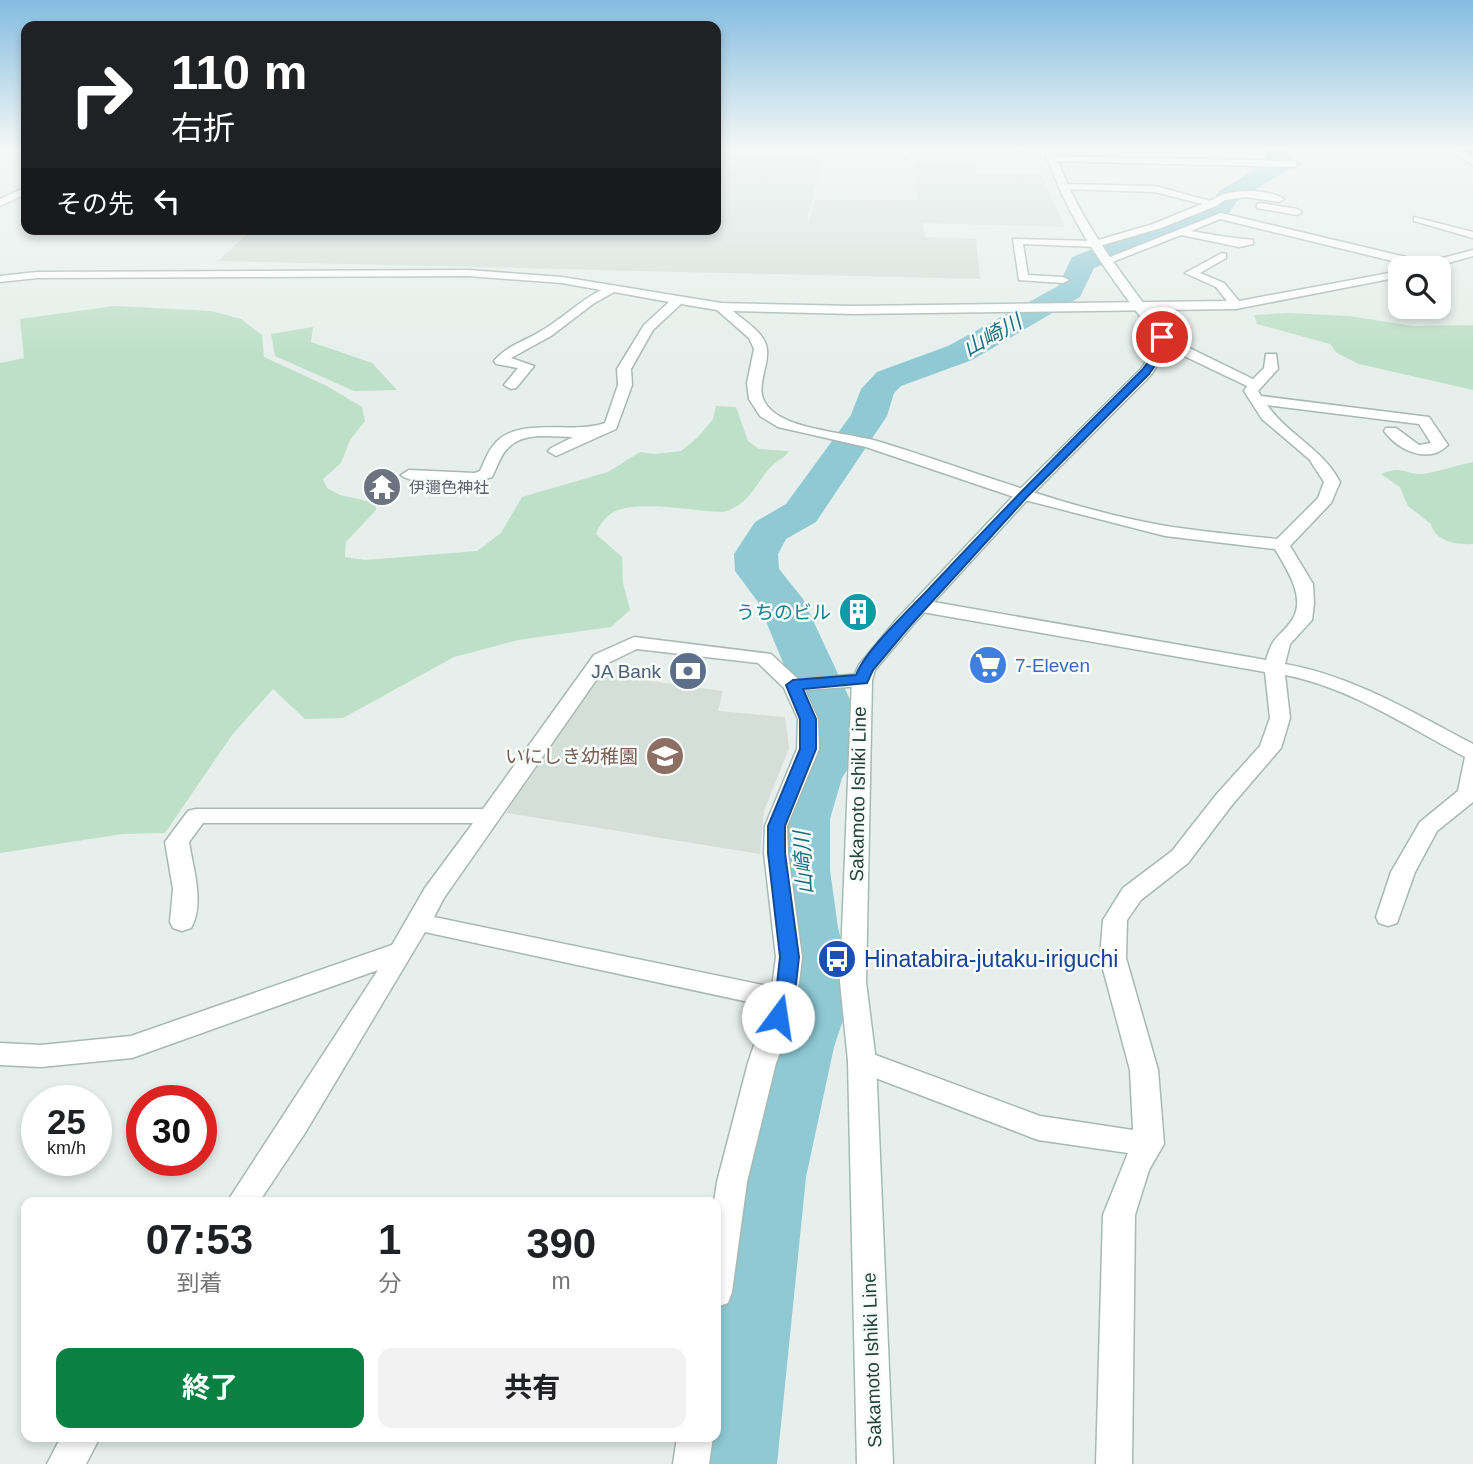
<!DOCTYPE html>
<html lang="ja">
<meta charset="utf-8">
<style>
:root{--surface:#fff;--page:#f2f2f2;--text:#202124;--muted:#757577;--accent:#0b8043}
body{margin:0;font-family:Helvetica,"Noto Sans JP",sans-serif;background:var(--page);color:var(--text);height:100vh;display:flex;flex-direction:column;font-size:26px;white-space:nowrap}
*{box-sizing:border-box;margin:0}
p{font-size:23px;color:var(--muted)}
.icon{flex:none;width:38px;height:38px;fill:none;stroke:currentColor;stroke-width:2;stroke-linecap:round;stroke-linejoin:round}
.map{position:relative;flex:1;overflow:hidden}
.drawer{position:absolute;left:21px;top:1197px;width:700px;height:245px;display:flex;flex-direction:column;background:var(--surface);border-radius:14px;box-shadow:0 4px 10px #0003}
.drawer>*{flex:none}
.guide{position:absolute;left:21px;top:21px;width:700px;height:214px;border-radius:14px;box-shadow:0 4px 10px #0003;background:#202124;color:#fff;overflow:hidden}
.controls{position:absolute;left:1388px;top:256px;display:grid;gap:14px}
.controls a{display:grid;place-items:center;width:63px;height:63px;border-radius:14px;background:var(--surface);box-shadow:0 4px 10px #0003;font-size:35px}
.speed{position:absolute;left:21px;top:1085px;display:flex;gap:14px;font-size:35px;font-weight:700;text-align:center}
.speed>*{display:grid;place-content:center;width:91px;height:91px;border-radius:50%;background:var(--surface);box-shadow:0 4px 10px #0003;line-height:1}
.speed small{font-size:18px;font-weight:400}
.speed .limit{border:10px solid #d22;background:#fff;color:#111}
.pin{position:absolute;display:grid;place-items:center;width:60px;height:60px;color:#fff;margin:-30px;border:4px solid #fff;border-radius:50%;box-shadow:0 2px 7px #0007}
.me{position:absolute;width:77px;margin:-38px;rotate:14deg;stroke-linejoin:round;filter:drop-shadow(0 0 5px #0008)}
.turn{display:flex;align-items:center;gap:24px;height:147px;padding:0 35px;font-size:32px}
.turn .icon{width:91px;height:91px;stroke-width:2.5}
.turn b{display:block;font-size:49px;line-height:60px}
.then{display:flex;align-items:center;height:66px;padding:0 35px;background:#0003;gap:14px;font-size:26px}
.eta{display:flex;justify-content:space-evenly;align-items:center;height:119px;text-align:center}
.eta b{font-size:42px;font-weight:700;line-height:49px}
.button{display:flex;gap:14px;margin-top:auto;padding:14px 35px}
.button a{flex:1;height:80px;border-radius:14px;background:var(--accent);color:#fff;font-size:28px;font-weight:700;line-height:80px;text-align:center}
.button a+a{background:var(--page);color:var(--text)}
.map>svg:first-child{display:block}
.built{fill:#d4dfda}
.green{fill:#bfe0c8}
.lines{fill:none;stroke-linecap:round;stroke-linejoin:round}
.river{fill:#8ec9d4;fill-rule:evenodd}
.minor-casing{stroke:#a8b8b2;stroke-width:3}
.secondary-casing{stroke:#a4bbb3;stroke-width:3}
.trunk-casing{stroke:#c2cac8;stroke-width:3}
.minor{fill:#fff;fill-rule:evenodd}
.secondary{fill:#fff;fill-rule:evenodd}
.trunk{fill:#4c8a7c;fill-rule:evenodd}
.route{fill:#1a73e8;stroke:#114b97;stroke-width:2}
.labels{text-anchor:middle;dominant-baseline:central;stroke-width:5;stroke-linejoin:round;paint-order:stroke}
.far-worship-label{font-size:16px;fill:#5b616d;stroke:#f7fbf9;text-anchor:start}
.culture-label{font-size:19px;fill:#0d838f;stroke:#f7fbf9;text-anchor:end}
.shop-label{font-size:19px;fill:#366cbe;stroke:#f7fbf9;text-anchor:start}
.service-label{font-size:19px;fill:#4e5e75;stroke:#f7fbf9;text-anchor:end}
.education-label{font-size:19px;fill:#785e54;stroke:#f7fbf9;text-anchor:end}
.street-label{font-size:19px;fill:#24423a;stroke:#f7fbf9}
.water-label{font-size:21px;font-style:italic;fill:#1c6f80;stroke:#f7fbf9}
.near-transit-label{font-size:23px;fill:#164399;stroke:#f7fbf9;text-anchor:start}
</style>
<div class="map">
<svg width="1473" height="1464" viewBox="0 0 1473 1464">
<rect width="100%" height="100%" fill="#e6efeb"/>
<!-- built -->
<path class="built" d="M 716,149 L 823,152 L 807,222 L 809,222 L 815,199 L 917,200 L 915,162 L 974,163 L 978,174 L 1041,174 L 1065,227 L 923,223 L 925,237 L 976,239 L 980,279 L 218,261 L 253,229 L 716,229 Z
M 911,149 L 1031,149 L 1034,157 L 912,154 Z
M 601,674 L 723,691 L 718,711 L 785,717 L 789,748 L 764,811 L 760,854 L 506,813 Z"/>
<!-- green -->
<path class="green" d="M 114,306 L 211,311 L 241,319 L 262,335 L 264,357 L 327,386 L 362,407 L 365,421 L 350,440 L 341,463 L 323,479 L 327,488 L 340,495 L 376,503 L 376,510 L 346,542 L 345,557 L 365,560 L 477,551 L 501,533 L 522,497 L 608,472 L 640,452 L 655,454 L 681,451 L 698,437 L 713,419 L 716,406 L 736,407 L 748,441 L 759,449 L 789,451 C 784,459 774,462 768,470 C 754,488 747,506 723,512 C 693,511 645,501 618,510 C 607,514 600,524 596,534 L 622,557 L 623,583 L 630,610 L 611,627 L 518,640 L 454,657 L 343,718 L 305,719 L 273,689 L 232,735 L 165,833 L 122,834 L 0,853 L 0,363 L 24,358 L 20,319 Z
M 1289,313 L 1349,316 L 1413,326 L 1473,325 L 1473,390 L 1359,364 L 1337,353 L 1330,344 L 1257,324 L 1254,315 Z
M 313,327 L 311,342 L 372,363 L 397,390 L 354,391 L 275,356 L 271,334 Z
M 1473,462 L 1473,544 C 1458,545 1435,542 1431,524 L 1408,506 L 1400,487 L 1381,474 C 1403,464 1408,476 1424,474 C 1441,471 1457,465 1473,462 Z"/>
<g class="lines">
<!-- river -->
<path class="river" d="M 1263,149 L 1285,149 L 1293,164 L 1289,169 L 1237,201 L 1229,213 L 1094,268 L 1080,297 L 972,360 L 901,386 L 894,393 L 887,416 L 816,522 L 786,539 L 778,554 L 779,569 L 803,599 L 853,706 L 860,749 L 842,778 L 830,819 L 830,870 L 838,928 L 854,987 L 834,1047 L 806,1177 L 777,1464 L 687,1464 L 691,1437 L 716,1437 L 716,1272 L 730,1177 L 766,1047 L 788,987 L 776,928 L 770,870 L 772,819 L 788,778 L 806,749 L 801,706 L 758,602 L 735,571 L 734,554 L 755,522 L 786,504 L 851,415 L 861,389 L 877,372 L 948,346 L 1058,286 L 1072,257 L 1211,203 L 1219,191 L 1268,162 Z"/>
<defs>
<path id="minor" d="M 899,149 L 908,149 L 910,155 L 902,157 Z
M 1447,149 L 1458,149 L 1473,158 L 1473,165 Z
M 1051,156 L 1294,161 L 1299,164 L 1294,167 L 1048,161 L 1046,159 Z
M 1063,184 L 1155,186 L 1210,201 C 1228,188 1266,188 1284,199 L 1279,202 L 1246,197 L 1225,200 L 1216,206 L 1161,228 L 1096,247 L 1023,244 L 1028,275 L 1063,277 L 1069,280 L 1063,283 L 1019,280 L 1013,239 L 1095,241 L 1153,224 L 1202,204 L 1155,192 L 1060,189 L 1058,187 Z
M 26,187 L 26,194 L 0,206 L 0,199 Z
M 1261,203 L 1297,209 L 1302,212 L 1297,215 L 1257,208 L 1257,204 Z
M 1221,213 L 1427,262 L 1473,250 L 1473,256 L 1431,268 L 1411,268 L 1413,266 L 1220,219 L 1191,231 C 1212,235 1232,238 1253,240 L 1253,244 L 1239,247 L 1181,235 L 1110,263 L 1100,261 Z
M 1414,217 L 1473,232 L 1473,238 L 1414,221 Z
M 1222,253 L 1226,254 L 1226,258 L 1200,273 L 1224,283 L 1239,301 L 1400,271 L 1400,277 L 1236,309 L 854,314 L 733,311 C 744,321 766,333 767,350 C 769,370 751,392 771,410 C 792,430 848,433 877,441 C 972,470 1067,509 1166,526 C 1203,532 1240,535 1277,539 L 1318,498 L 1324,482 L 1309,459 L 1262,419 L 1244,391 L 1247,386 L 1161,345 L 1161,339 L 1171,339 L 1253,379 L 1264,368 L 1266,354 L 1276,354 L 1278,369 L 1258,391 L 1261,396 L 1429,417 L 1448,445 C 1428,465 1398,450 1384,431 L 1386,428 L 1396,428 L 1419,445 L 1431,443 L 1419,424 L 1267,405 C 1288,435 1323,449 1340,482 L 1331,503 L 1290,546 L 1313,584 L 1314,603 L 1312,620 L 1290,644 L 1285,664 C 1353,676 1412,712 1473,744 L 1473,802 L 1437,831 L 1415,872 L 1397,923 L 1388,926 L 1379,923 L 1376,917 L 1391,872 L 1420,822 L 1458,791 L 1465,757 C 1408,727 1349,687 1285,675 L 1290,718 L 1281,748 L 1232,805 L 1188,863 L 1141,900 L 1127,920 L 1126,958 L 1158,1070 L 1164,1144 L 1149,1170 L 1135,1215 L 1132,1464 L 1096,1464 L 1103,1215 L 1128,1153 L 1038,1140 L 852,1069 L 848,1061 L 852,1053 L 862,1050 L 1040,1116 L 1133,1130 L 1130,1070 L 1100,958 L 1103,920 L 1123,888 L 1172,851 L 1216,795 L 1260,746 L 1270,718 L 1265,672 L 922,612 L 913,606 L 922,600 L 1266,660 C 1274,633 1279,639 1292,620 C 1307,598 1286,568 1275,549 L 1165,536 L 1017,498 L 866,447 L 778,427 L 760,416 L 749,399 L 747,383 L 754,349 L 749,338 L 717,310 L 681,304 L 653,330 L 631,369 L 632,385 L 616,429 L 556,456 L 548,451 L 551,448 L 573,437 C 552,437 524,431 508,448 C 500,455 497,468 492,477 C 474,483 414,487 401,475 L 409,470 L 475,473 L 480,471 C 484,463 487,453 493,446 C 514,415 574,435 605,423 L 618,385 L 617,369 L 644,325 L 669,302 L 614,292 L 593,304 L 551,336 L 511,358 L 534,366 L 516,388 L 511,389 L 504,385 L 518,368 L 496,364 L 494,361 C 506,346 525,341 541,331 C 562,319 579,301 601,290 L 562,283 L 468,276 L 37,278 L 0,282 L 0,276 L 37,272 L 468,270 L 562,277 L 721,303 L 854,306 L 1227,301 L 1216,287 L 1185,273 Z
M 634,637 L 771,654 L 798,679 L 862,674 L 869,676 L 872,680 L 869,684 L 862,686 L 805,690 L 818,719 L 819,749 L 787,826 L 788,853 L 802,957 L 799,983 L 787,1035 L 776,1063 L 747,1182 L 732,1292 L 728,1303 L 716,1307 L 714,1202 L 717,1182 L 748,1063 L 767,1006 L 425,932 L 305,1133 L 259,1202 L 227,1202 L 378,970 L 132,1058 L 41,1067 L 0,1065 L 0,1043 L 41,1045 L 131,1036 L 392,945 L 425,888 L 473,823 L 203,823 L 189,842 C 193,868 205,904 191,928 L 182,931 L 173,928 L 170,922 L 173,889 L 165,842 L 188,811 L 196,809 L 483,809 L 594,655 ZM 637,649 L 758,663 L 784,688 L 798,719 L 797,749 L 765,826 L 764,853 L 776,957 L 772,987 L 434,917 L 444,898 L 608,663 Z
M 61,1437 L 100,1437 L 86,1464 L 47,1464 Z
M 677,1437 L 713,1437 L 709,1464 L 673,1464 Z"/>
<path id="secondary" d="M 1045,149 L 1054,149 C 1078,224 1127,279 1172,342 L 1151,375 L 1029,498 L 911,627 L 875,670 L 872,680 L 866,982 L 876,1061 L 893,1464 L 857,1464 L 848,1061 L 840,982 L 852,680 L 859,665 L 897,619 L 1017,492 L 1141,369 L 1159,342 C 1114,281 1067,223 1045,149 Z"/>
<path id="trunk" d="M 1450,149 L 1473,149 L 1473,154 Z"/>
</defs>
<!-- minor casing -->
<use href="#minor" class="minor-casing"/>
<!-- secondary casing -->
<use href="#secondary" class="secondary-casing"/>
<!-- trunk casing -->
<use href="#trunk" class="trunk-casing"/>
<!-- minor -->
<use href="#minor" class="minor"/>
<!-- secondary -->
<use href="#secondary" class="secondary"/>
<!-- trunk -->
<use href="#trunk" class="trunk"/>
</g>
<!-- sky -->
<linearGradient id="sky" x2="0" y2="1"><stop stop-color="#84bce0"/><stop offset="0.42" stop-color="#f4f8f6"/><stop offset="1" stop-color="#f4f8f6" stop-opacity="0"/></linearGradient>
<rect width="1473" height="354" fill="url(#sky)"/>
<!-- route -->
<path class="route" d="M 1159,335 L 1165,335 L 1171,342 L 1149,374 L 1027,497 L 909,627 L 873,670 L 867,683 L 803,689 L 816,719 L 816,749 L 785,826 L 785,853 L 799,957 L 796,984 L 785,1023 L 778,1025 L 770,1023 L 767,1017 L 777,984 L 780,957 L 768,853 L 768,826 L 800,749 L 800,719 L 786,685 L 793,680 L 856,675 C 865,651 906,613 925,593 C 996,517 1068,443 1142,370 C 1152,357 1160,349 1159,335 Z"/>
<!-- icons -->
<defs>
<symbol id="temple-disc" viewBox="-11 -11 22 22"><circle r="9.5" fill="#6b7280" stroke="#f7fbf9"/><path d="M0-6L5-2H3V0L6.5 2.5H4V6H1.5V3h-3V6H-4V2.5H-6.5L-3 0V-2H-5Z" fill="#fff"/></symbol>
<symbol id="building-disc" viewBox="-11 -11 22 22"><circle r="9.5" fill="#0f9aa8" stroke="#f7fbf9"/><path d="M-4-6H4V6H1V3H-1V6H-4ZM-2.5-4.3h1.7v1.8h-1.7ZM.8-4.3h1.7v1.8H.8ZM-2.5-1h1.7V.8h-1.7ZM.8-1h1.7V.8H.8Z" fill="#fff"/></symbol>
<symbol id="supermarket-disc" viewBox="-11 -11 22 22"><circle r="9.5" fill="#3f7fe0" stroke="#f7fbf9"/><path d="M-6-5.5h2.5l.6 2H6L4.5 2H-2.5L-4.4-4H-6ZM-1.5 3.2a1.3 1.3 0 1 0 .1 0ZM3 3.2a1.3 1.3 0 1 0 .1 0Z" fill="#fff"/></symbol>
<symbol id="bank-disc" viewBox="-11 -11 22 22"><circle r="9.5" fill="#5c6f8a" stroke="#f7fbf9"/><path d="M-6-4H6V4H-6ZM0-2.3a2.3 2.3 0 1 0 0 4.6a2.3 2.3 0 1 0 0-4.6Z" fill="#fff"/></symbol>
<symbol id="school-disc" viewBox="-11 -11 22 22"><circle r="9.5" fill="#8d6e63" stroke="#f7fbf9"/><path d="M0-5L7-2L0 1L-7-2ZM-4 1L0 2.5L4 1V4Q0 6-4 4Z" fill="#fff"/></symbol>
<symbol id="bus-disc" viewBox="-11 -11 22 22"><circle r="9.5" fill="#1a4fb4" stroke="#f7fbf9"/><path d="M-5-6H5V4H4V6H2V4H-2V6H-4V4H-5ZM-3.5-4V0h7V-4ZM-3.5 1.2v1.5H-2V1.2ZM2 1.2v1.5H3.5V1.2Z" fill="#fff"/></symbol>
</defs>
<g fill-rule="evenodd">
<use href="#temple-disc" x="360" y="465" width="44" height="44"/>
<use href="#building-disc" x="836" y="590" width="44" height="44"/>
<use href="#supermarket-disc" x="966" y="643" width="44" height="44"/>
<use href="#bank-disc" x="666" y="649" width="44" height="44"/>
<use href="#school-disc" x="643" y="734" width="44" height="44"/>
<use href="#bus-disc" x="815" y="937" width="44" height="44"/>
</g>
<g class="labels">
<!-- far-worship labels -->
<g class="far-worship-label">
<text x="409" y="487">伊邇色神社</text>
</g>
<!-- culture labels -->
<g class="culture-label">
<text x="831" y="612">うちのビル</text>
</g>
<!-- shop labels -->
<g class="shop-label">
<text x="1015" y="665">7-Eleven</text>
</g>
<!-- service labels -->
<g class="service-label">
<text x="661" y="671">JA Bank</text>
</g>
<!-- education labels -->
<g class="education-label">
<text x="638" y="756">いにしき幼稚園</text>
</g>
<!-- street labels -->
<g class="street-label">
<text transform="translate(858 794) rotate(-89)">Sakamoto Ishiki Line</text>
<text transform="translate(872 1360) rotate(-92)">Sakamoto Ishiki Line</text>
</g>
<!-- water labels -->
<g class="water-label">
<text transform="translate(992 335) rotate(-29)">山崎川</text>
<text transform="translate(803 863) rotate(-93)">山崎川</text>
</g>
<!-- near-transit labels -->
<g class="near-transit-label">
<text x="864" y="959">Hinatabira-jutaku-iriguchi</text>
</g>
</g>
</svg>
<div class="controls">
<a><svg class="icon" aria-label="search" viewBox="0 0 24 24"><circle cx="10" cy="10" r="6"/><path d="M15 15l6 6"/></svg></a>
</div>
<div class="speed"><div>25<small>km/h</small></div><div class="limit">30</div></div>
<div class="pin" style="left:1162px;top:337px;background:#d93025"><svg class="icon" aria-label="arrive" viewBox="0 0 24 24"><path d="M6 21V4h12l-3 4 3 4H6"/></svg></div>
<svg class="me" style="left:778px;top:1017px" viewBox="-20 -20 40 40"><circle r="19" fill="#fff"/><path d="M0-13L10 11 0 6-10 11z" fill="#1a73e8"/></svg>
<div class="guide">
<div class="turn"><svg class="icon" aria-label="right" viewBox="0 0 24 24"><path d="M7 20v-9h11M14 6l5 5-5 5"/></svg><div><b>110 m</b>右折</div></div>
<div class="then">その先<svg class="icon" aria-label="left" viewBox="0 0 24 24"><path d="M17 20v-9H6M10 6l-5 5 5 5"/></svg></div>
</div>
<section class="drawer">
<div class="eta">
<div><b>07:53</b><p>到着</p></div>
<div><b>1</b><p>分</p></div>
<div><b>390</b><p>m</p></div>
</div>
<div class="button"><a>終了</a><a>共有</a></div>
</section>
</div>
